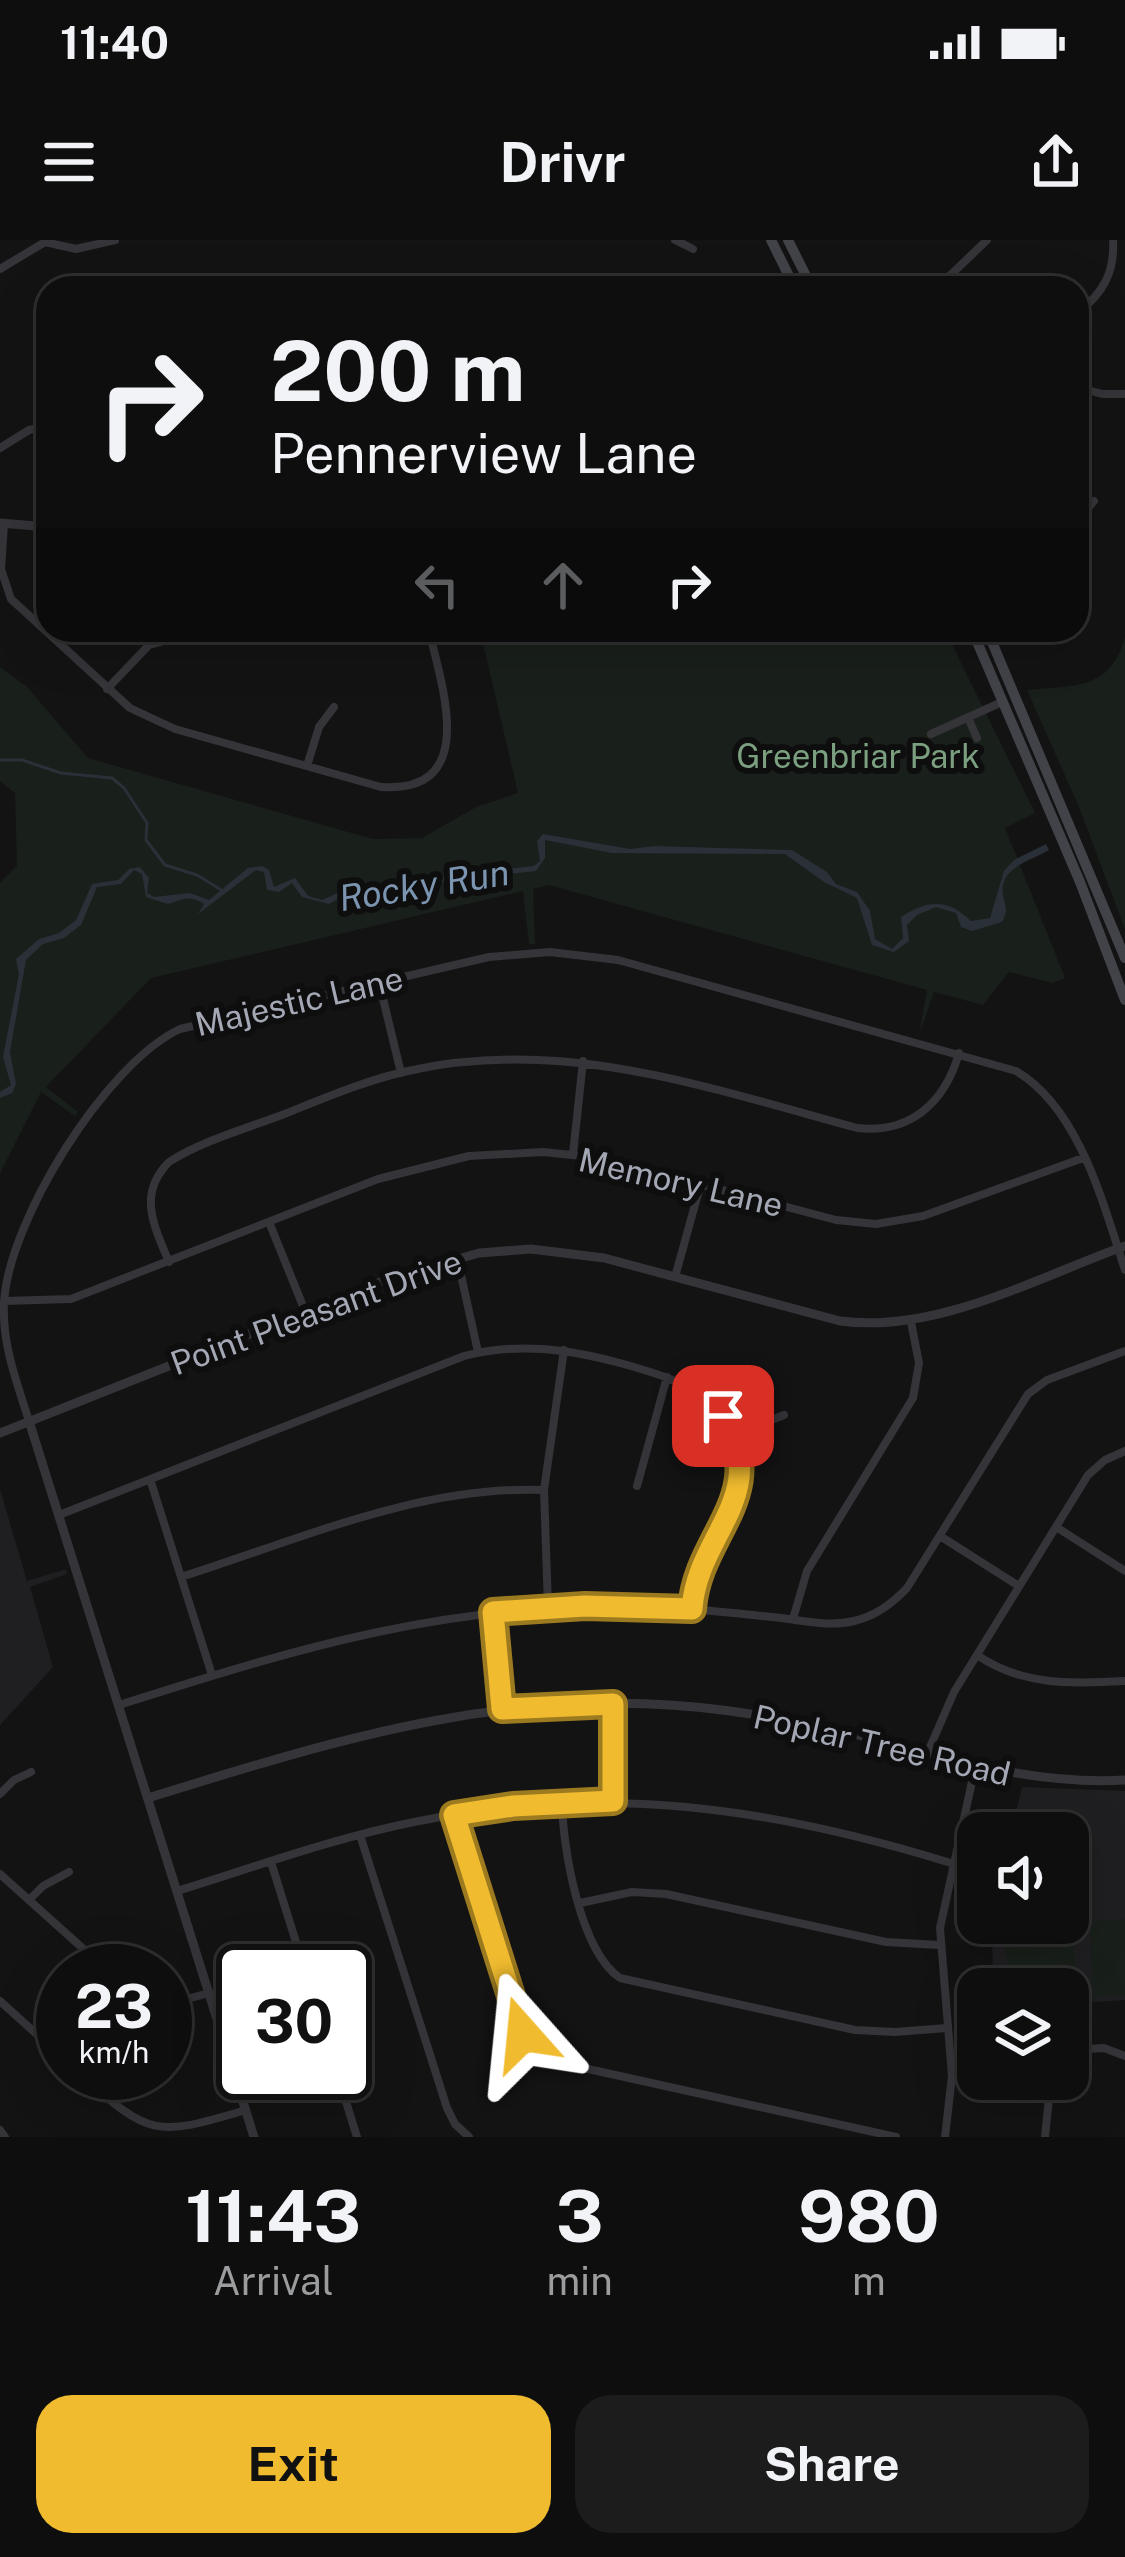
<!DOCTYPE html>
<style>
:root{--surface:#0e0e0f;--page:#1c1c1d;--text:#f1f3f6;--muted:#9b9c9e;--line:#2e2e2f;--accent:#f0bb2f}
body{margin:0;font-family:"Public Sans",sans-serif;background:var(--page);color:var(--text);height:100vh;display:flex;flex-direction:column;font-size:45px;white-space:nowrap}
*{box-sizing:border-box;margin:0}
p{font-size:39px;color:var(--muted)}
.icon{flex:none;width:66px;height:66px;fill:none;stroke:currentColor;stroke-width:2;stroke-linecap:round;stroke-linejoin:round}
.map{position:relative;height:1897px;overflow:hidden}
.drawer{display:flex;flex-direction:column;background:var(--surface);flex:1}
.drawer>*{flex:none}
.banner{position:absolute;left:36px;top:36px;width:1053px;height:366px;border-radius:36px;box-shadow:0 12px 48px #0002,0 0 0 3px var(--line);background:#0e0e0f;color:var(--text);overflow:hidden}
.controls{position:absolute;left:957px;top:1572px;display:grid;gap:24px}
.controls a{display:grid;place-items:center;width:132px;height:132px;border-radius:24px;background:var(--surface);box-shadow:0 12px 48px #0002,0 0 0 3px var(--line);font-size:60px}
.speed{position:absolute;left:36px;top:1704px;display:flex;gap:24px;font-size:60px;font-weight:700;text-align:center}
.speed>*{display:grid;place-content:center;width:156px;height:156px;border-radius:50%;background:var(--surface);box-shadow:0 12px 48px #0002,0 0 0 3px var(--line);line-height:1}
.speed small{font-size:30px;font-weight:400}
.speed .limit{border:6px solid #111;border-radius:18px;background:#fff;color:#111}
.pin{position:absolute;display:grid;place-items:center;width:102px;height:102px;color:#fff;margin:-51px;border-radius:24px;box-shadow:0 6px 18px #0006}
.me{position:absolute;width:132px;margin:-66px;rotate:342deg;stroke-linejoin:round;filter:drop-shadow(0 0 9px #0008)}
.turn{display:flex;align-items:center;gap:42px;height:252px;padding:0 36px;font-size:54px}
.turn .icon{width:156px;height:156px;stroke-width:2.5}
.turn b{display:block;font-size:84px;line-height:102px}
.lanes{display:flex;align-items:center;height:114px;padding:0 36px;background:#0003;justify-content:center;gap:60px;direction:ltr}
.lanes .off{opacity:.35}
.eta{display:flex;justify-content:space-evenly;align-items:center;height:204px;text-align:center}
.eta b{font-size:72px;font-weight:700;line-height:84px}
.button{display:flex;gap:24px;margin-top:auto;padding:24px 36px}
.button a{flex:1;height:138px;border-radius:36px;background:var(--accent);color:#111;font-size:48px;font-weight:700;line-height:138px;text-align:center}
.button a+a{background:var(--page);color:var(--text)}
.status{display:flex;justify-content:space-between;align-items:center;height:84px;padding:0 60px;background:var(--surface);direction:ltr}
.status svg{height:33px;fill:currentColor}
header{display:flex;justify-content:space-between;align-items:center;height:156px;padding:0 36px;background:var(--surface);font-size:54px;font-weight:700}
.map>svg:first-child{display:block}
.built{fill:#1f1f21}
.green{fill:#191f1a}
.water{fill:#293038}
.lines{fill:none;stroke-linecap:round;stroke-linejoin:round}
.stream{stroke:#293038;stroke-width:3}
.minor{stroke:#343439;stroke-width:8}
.tertiary{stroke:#343439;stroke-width:9}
.secondary{stroke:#424349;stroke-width:10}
.route-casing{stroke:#9c7a1f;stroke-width:30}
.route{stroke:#f0bb2f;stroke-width:21}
.labels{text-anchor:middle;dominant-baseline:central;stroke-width:12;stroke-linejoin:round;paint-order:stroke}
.park-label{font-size:33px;fill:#7ba080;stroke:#0e0e0f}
.street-label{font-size:33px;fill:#a4a8b5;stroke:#0e0e0f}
.water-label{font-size:36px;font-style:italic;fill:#7b94b0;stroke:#0e0e0f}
</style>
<div class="status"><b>11:40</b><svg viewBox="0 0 49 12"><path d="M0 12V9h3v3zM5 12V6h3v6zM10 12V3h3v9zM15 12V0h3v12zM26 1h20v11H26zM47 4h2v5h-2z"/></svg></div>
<header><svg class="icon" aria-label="menu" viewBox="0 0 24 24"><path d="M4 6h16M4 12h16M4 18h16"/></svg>Drivr<svg class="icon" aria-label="share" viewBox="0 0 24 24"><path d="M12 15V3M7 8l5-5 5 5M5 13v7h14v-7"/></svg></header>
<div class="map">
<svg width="1125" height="1897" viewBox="0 0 1125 1897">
<rect width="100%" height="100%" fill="#131314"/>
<!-- built -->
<path class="built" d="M 0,1249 L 27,1341 L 66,1329 L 67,1334 L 30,1347 L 53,1427 L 0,1485 Z
M 1022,1547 L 1125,1551 L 1125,1760 L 1068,1764 L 1068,1749 L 993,1749 L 992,1683 L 1068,1683 L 1068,1593 L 1011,1593 Z"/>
<!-- green -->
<path class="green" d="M 480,390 L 945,390 L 1035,573 L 1005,588 L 1065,738 L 1052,743 L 1009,732 L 983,765 L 934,752 L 919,795 L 927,750 L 549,645 L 533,649 L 535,704 L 529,704 L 523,651 L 151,738 L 46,847 L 78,872 L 75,876 L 41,852 L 0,933 L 0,643 L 17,626 L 15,553 L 0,541 L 0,427 L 27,447 L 88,518 L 373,599 L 422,598 L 476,567 L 518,553 Z
M 1125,397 L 1125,689 L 1079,567 L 1027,450 C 1074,445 1110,451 1125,397 Z
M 1125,1679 L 1125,1755 L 1068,1759 L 1092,1738 L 1090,1682 Z
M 1072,1691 L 1077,1744 L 1068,1750 L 1027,1749 C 1009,1733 1005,1718 1003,1695 Z"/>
<!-- water -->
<path class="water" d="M 543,594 L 630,609 L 654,606 L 792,610 L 827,632 L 836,644 L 857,652 L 870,671 L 875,699 L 892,709 L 903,698 L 901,677 C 927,660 948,658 971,681 L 990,678 L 1004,631 L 1014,620 L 1046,604 L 1049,610 C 1032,620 998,628 1003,655 C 1005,668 1009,669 1002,682 L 972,691 L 961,687 L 956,673 L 936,667 L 917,675 L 907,685 L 909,701 L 894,712 L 872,705 L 857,658 L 824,642 L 785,614 L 612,613 L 545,600 L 545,618 L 536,631 L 415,645 L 387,657 L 349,653 L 329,664 L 302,657 L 292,643 L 279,652 L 267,650 L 264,632 L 256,630 L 198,674 L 204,664 C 189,654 183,660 168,664 L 146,657 L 142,634 L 134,630 L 121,644 L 97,647 L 81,685 L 64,698 L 43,704 L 26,720 L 10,812 L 16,844 L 12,853 L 0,858 L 0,852 L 11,845 L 3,817 L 19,734 L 16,719 L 39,699 L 59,693 L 76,680 L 92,644 L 118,640 L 129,629 L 140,627 L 149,638 L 147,653 L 154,657 L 190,653 L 209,660 L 248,628 L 262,626 L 269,630 L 274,647 L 295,638 L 308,656 L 322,660 L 349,648 L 385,651 L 427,635 L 449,636 L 534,626 L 540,621 L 537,601 Z"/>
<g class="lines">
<!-- stream -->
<path class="stream" d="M 0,520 L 22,520 L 61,533 L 112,538 L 124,548 L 147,583 L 146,600 L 165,625 L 197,635 L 223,651"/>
<!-- minor -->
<path class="minor" d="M 675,0 L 693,9
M 45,2 L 76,9 L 115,0
M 0,29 L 45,2
M 263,48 L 283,43 L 322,48
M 937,48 L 987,0
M 1077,73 C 1103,54 1115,32 1113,0
M 1077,147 L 1102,154 L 1125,154
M 0,208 L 29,190 L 48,186
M 1077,281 L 1094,261
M 4,284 L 1,329 L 11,359 L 130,468 L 175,489 L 381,547 C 481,554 441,444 429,390
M 107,449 L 149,405 L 206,390
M 968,478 L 977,498
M 931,494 L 1002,462
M 307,526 L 319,487 L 334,467
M 379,742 L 401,833
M 573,914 L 583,821
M 269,982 L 305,1071
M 457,1017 L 478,1112
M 169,1022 C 154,986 137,954 169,922 C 203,900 249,888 287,873 C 327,857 367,840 408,831 C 564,796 709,848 857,888 C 911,894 945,862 959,813
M 675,1037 L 701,943
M 4,1061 L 71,1059 L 378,939 L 469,916 L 543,912 L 601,918 L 836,980 L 876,984 L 923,976 L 1083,918
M 29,1181 C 17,1143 2,1105 4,1063 C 8,982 105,824 180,789 L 489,717 L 550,712 L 618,720 L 1016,831 C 1079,868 1103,963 1125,1030
M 733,1195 L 784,1175
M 150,1239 L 212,1435
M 637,1246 L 667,1137
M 59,1275 L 464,1116 C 518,1102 567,1109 620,1123 C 682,1140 746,1161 740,1240 C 735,1290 694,1314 692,1369
M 1056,1287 L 1125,1331
M 940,1296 L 1019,1346
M 181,1337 C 298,1300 420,1245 544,1250
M 548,1367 L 544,1250 L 564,1110
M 493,1372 L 503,1469
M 793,1379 L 807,1331 L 913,1158 L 919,1123 L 911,1082
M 977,1415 C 1022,1446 1072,1444 1125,1441
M 119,1465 C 304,1406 456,1360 654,1367 C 696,1368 739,1374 781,1378 C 805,1381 830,1387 854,1381 C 876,1376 892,1364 907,1348 L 1028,1154 L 1047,1140 L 1125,1111
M 927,1514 L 954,1452 L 1088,1235 L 1105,1220 L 1125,1211
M 0,1554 L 14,1540 L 31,1532
M 613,1561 L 613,1464
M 562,1563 C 563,1609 580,1711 620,1738 L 855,1790 L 895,1792 L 947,1788
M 454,1575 L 523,1794 L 537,1813 L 552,1821 L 896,1897
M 360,1595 L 447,1868 L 455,1884 L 469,1897
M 271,1622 L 305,1731
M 0,1634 L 108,1731
M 177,1651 C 255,1627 334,1598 414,1582 C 603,1543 771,1567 954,1624
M 29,1660 L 43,1646 L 69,1632
M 580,1663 L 632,1652 L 666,1654 L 886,1702 L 939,1705
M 0,1761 L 63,1818
M 165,1765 L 209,1753
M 1068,1810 L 1104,1808 L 1125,1816
M 951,1823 L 978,1820
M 79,1833 C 150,1897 155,1897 246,1870
M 337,1833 L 357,1897
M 0,1890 L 5,1897
M 945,1897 L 952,1836 L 940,1688 L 975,1528
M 1045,1897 L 1051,1839"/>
<!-- tertiary -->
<path class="tertiary" d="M 0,283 L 48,287
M 29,1181 L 254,1897
M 0,1193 L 388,1039 L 479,1013 L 531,1009 L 604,1018 L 840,1081 C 935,1094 1036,1038 1125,1006
M 148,1558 C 344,1497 521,1442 730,1471 C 779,1478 827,1486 874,1499 C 959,1521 1036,1545 1125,1540"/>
<!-- secondary -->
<path class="secondary" d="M 771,0 L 795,48
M 788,0 L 812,48
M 972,390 L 1080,642 L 1125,760
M 987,390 L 1125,718"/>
</g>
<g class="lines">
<defs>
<path id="route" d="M 523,1794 L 454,1575 L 513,1566 L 613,1561 L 613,1464 L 502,1469 L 493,1372 L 585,1366 L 692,1369 C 697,1294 772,1256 723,1176"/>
</defs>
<!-- route casing -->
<use href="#route" class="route-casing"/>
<!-- route -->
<use href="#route" class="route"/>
</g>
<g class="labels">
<!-- park labels -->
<g class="park-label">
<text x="858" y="516">Greenbriar Park</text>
</g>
<!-- street labels -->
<g class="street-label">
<text transform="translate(299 761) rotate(-13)">Majestic Lane</text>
<text transform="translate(681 942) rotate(13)">Memory Lane</text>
<text transform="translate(316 1072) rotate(-20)">Point Pleasant Drive</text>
<text transform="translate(882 1505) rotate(13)">Poplar Tree Road</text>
</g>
<!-- water labels -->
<g class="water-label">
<text transform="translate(424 645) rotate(-9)">Rocky Run</text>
</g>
</g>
</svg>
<div class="controls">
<a><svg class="icon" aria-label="sound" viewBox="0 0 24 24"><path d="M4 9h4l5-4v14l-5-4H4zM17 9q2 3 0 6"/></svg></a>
<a><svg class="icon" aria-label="layers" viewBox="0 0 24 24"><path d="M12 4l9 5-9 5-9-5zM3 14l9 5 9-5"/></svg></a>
</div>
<div class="speed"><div>23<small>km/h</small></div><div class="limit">30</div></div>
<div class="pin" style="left:723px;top:1176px;background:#d93025"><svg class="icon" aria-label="arrive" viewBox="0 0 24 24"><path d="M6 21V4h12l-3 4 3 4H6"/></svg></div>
<svg class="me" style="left:523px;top:1794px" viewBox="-20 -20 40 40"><path d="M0-17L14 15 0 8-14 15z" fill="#f0bb2f" stroke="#fff" stroke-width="4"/></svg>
<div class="banner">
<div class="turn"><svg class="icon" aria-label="right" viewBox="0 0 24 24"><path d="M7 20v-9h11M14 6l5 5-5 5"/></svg><div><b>200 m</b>Pennerview Lane</div></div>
<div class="lanes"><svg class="icon off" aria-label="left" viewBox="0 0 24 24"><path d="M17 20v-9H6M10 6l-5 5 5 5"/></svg><svg class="icon off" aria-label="ahead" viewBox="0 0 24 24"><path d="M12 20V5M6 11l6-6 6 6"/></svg><svg class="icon" aria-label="right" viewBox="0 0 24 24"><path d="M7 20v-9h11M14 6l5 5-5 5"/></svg></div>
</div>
</div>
<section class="drawer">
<div class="eta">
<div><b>11:43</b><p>Arrival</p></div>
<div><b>3</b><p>min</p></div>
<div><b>980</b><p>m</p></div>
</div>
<div class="button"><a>Exit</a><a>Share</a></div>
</section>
